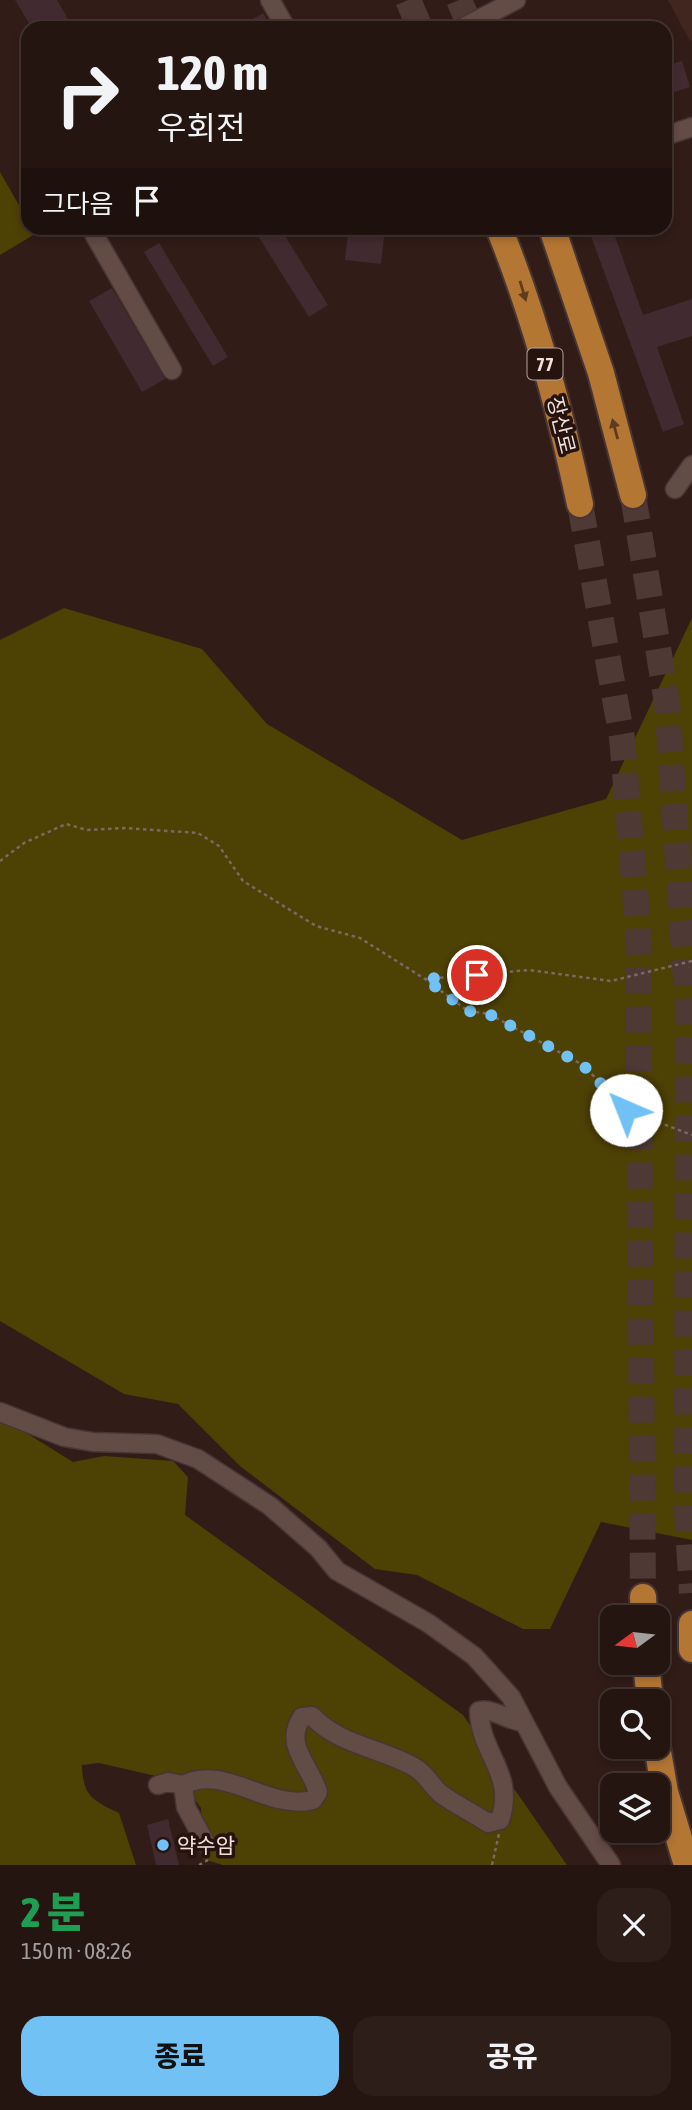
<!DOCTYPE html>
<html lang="ko">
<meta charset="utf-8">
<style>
:root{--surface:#251511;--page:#2d1e1a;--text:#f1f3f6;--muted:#a39f9f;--line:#423431;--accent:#72c1f5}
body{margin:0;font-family:"Asap Condensed","Noto Sans KR",sans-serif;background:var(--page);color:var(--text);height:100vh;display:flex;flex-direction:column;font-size:26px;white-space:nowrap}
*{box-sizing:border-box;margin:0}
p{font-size:23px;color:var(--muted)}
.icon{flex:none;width:38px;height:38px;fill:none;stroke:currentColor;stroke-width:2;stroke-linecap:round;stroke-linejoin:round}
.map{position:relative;height:1865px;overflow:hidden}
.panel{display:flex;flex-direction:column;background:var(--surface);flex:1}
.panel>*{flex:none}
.top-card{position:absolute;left:21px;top:21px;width:651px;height:214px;border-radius:21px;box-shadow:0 4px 10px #0003,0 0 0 2px var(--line);background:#251511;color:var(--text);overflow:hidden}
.needle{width:46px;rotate:255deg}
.controls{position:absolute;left:600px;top:1605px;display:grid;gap:14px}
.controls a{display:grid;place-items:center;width:70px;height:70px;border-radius:14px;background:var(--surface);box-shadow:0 4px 10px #0003,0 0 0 2px var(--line);font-size:35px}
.pin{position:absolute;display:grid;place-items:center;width:60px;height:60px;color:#fff;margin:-30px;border:4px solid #fff;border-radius:50%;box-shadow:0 2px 7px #0007}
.me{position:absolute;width:77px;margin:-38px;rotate:316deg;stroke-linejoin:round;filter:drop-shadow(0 0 5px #0008)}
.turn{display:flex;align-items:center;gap:24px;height:147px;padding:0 21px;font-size:32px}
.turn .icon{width:91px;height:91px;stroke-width:2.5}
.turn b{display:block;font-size:49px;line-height:60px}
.then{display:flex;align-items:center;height:66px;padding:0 21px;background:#0003;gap:14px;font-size:26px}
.round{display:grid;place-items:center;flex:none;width:74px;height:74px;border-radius:21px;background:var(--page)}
.overview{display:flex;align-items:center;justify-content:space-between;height:119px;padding:0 21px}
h1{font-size:42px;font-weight:800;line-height:52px;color:#1e9e55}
.primary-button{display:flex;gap:14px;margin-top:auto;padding:14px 21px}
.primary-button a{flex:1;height:80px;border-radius:21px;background:var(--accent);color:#111;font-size:28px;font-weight:800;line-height:80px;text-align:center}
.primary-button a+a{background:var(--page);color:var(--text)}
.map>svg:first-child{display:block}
.built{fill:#412620}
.green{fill:#4e4104}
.building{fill:#412b30}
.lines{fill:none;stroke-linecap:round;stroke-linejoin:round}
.highway-tunnel{stroke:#4e3935;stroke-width:26;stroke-dasharray:26 13;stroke-linecap:butt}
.minor-casing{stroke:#473634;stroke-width:21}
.highway-casing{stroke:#473634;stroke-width:30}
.path{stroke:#7c6964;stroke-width:2.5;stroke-dasharray:3.5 3.5;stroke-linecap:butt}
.minor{stroke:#634b46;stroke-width:18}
.highway{stroke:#b47633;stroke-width:26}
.oneway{fill:#5f3b1d}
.route{stroke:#72c1f5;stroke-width:12;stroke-dasharray:0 21.6}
.poi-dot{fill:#72c1f5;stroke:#27130e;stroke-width:2.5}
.labels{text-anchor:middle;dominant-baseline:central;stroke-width:7;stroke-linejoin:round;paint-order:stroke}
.shield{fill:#27130e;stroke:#b3a29e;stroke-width:2}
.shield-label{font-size:19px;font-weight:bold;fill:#efe0dc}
.street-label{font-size:21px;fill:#efe0dc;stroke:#27130e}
.poi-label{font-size:21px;fill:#efe0dc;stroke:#27130e;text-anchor:start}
</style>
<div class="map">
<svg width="692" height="1865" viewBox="0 0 692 1865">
<rect width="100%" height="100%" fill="#311c17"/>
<!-- built -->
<path class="built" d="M 668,0 L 692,0 L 692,40 L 690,41 Z"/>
<!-- green -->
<path class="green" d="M 0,172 L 28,221 L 28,228 L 35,234 L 0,255 Z
M 64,608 L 202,649 L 267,724 L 462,840 L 606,799 L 692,618 L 692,1540 L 601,1522 L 550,1629 L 523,1629 L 417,1575 L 375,1569 L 240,1466 L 178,1404 L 124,1394 L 0,1321 L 0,640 Z
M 0,1421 L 23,1431 L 73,1462 L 104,1456 L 173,1461 L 188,1477 L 185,1515 L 463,1715 L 567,1865 L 223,1865 L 203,1859 L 201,1808 L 182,1782 L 99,1763 L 82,1765 C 83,1796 92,1800 119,1813 L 136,1865 L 0,1865 Z"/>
<!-- building -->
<path class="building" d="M 15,0 L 57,0 L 73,28 L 32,28 Z
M 263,13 L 272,28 L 238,28 Z
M 682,61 L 690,87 L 665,95 L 665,66 Z
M 253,228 L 280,228 L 328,305 L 309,317 Z
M 588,228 L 612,228 L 643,315 L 692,299 L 692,336 L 657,347 L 684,424 L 663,432 Z
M 348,233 L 384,237 L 381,264 L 345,260 Z
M 159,243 L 228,357 L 213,366 L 144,252 Z
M 112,288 L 165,379 L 142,392 L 89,301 Z
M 168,1819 L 179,1865 L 156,1865 L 147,1825 Z"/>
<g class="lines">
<!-- highway-tunnel -->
<path class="highway-tunnel" d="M 408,0 L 420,28
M 459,0 L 471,28
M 633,495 L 667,703 L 688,1007 L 687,1509 L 692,1593
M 580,504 L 622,738 L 638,926 L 643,1597"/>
<defs>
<path id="minor" d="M 270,0 L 286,28
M 462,28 L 516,0
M 665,136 L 692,127
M 100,228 L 95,236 L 172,370
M 675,489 L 692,465
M 0,1412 L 64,1437 L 93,1442 L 157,1444 L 198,1459 L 270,1506 L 318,1548 L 337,1571 L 428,1623 L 474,1656 L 511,1697 L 558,1787 L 611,1865
M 158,1785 L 168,1782 L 183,1785
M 206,1844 L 186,1807 L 183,1785 C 224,1763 268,1811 313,1800 L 318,1792 C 310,1765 283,1745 302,1717 L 312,1716 C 339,1745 381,1748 414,1767 C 426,1773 431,1786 441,1794 C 456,1805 473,1813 488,1823 L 500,1820 C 516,1774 480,1754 479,1711 C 495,1708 507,1721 524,1722"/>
<path id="highway" d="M 499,228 C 535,317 560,410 580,504
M 552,228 L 601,373 L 633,495
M 643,1597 L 644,1617
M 692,1624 L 692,1649
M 646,1662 L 650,1701
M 657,1746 L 665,1792 L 687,1865"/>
</defs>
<!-- minor casing -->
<use href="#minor" class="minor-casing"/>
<!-- highway casing -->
<use href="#highway" class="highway-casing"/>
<!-- path -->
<path class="path" d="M 0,861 L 24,843 L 66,824 L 87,830 L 125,828 L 198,833 L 219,846 L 243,881 L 316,926 L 360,938 L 425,979 L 468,1011 L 489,1014 L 583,1065 L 626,1110 L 692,1135
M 426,979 L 529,970 L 611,981 L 692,961
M 199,1865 L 208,1860
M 492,1865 L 499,1834"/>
<!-- minor -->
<use href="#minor" class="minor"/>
<!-- highway -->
<use href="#highway" class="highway"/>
</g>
<!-- one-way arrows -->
<defs><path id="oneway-solid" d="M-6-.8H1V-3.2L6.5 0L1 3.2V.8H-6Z" transform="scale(1.75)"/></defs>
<g class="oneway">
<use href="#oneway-solid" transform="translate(523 291) rotate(73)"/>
<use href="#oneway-solid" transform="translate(615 429) rotate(-105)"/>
</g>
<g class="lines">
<!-- route -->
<path class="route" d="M 477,975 L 425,979 L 468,1011 L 489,1014 L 583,1065 L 626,1110"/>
</g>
<!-- markers -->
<circle class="poi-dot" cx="163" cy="1845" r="7"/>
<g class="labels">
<!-- shield labels -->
<rect class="shield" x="527.5" y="348.5" width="35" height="31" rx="5"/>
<g class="shield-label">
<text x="545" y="364">77</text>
</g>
<!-- street labels -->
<g class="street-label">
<text transform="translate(562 425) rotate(76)">장산로</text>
</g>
<!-- poi labels -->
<g class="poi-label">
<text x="177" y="1845">약수암</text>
</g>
</g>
</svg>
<div class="controls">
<a><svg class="needle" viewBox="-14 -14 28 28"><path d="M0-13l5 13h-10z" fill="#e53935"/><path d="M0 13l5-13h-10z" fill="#a39f9f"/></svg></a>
<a><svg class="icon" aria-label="search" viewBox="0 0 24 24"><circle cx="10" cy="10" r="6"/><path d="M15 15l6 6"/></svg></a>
<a><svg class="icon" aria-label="layers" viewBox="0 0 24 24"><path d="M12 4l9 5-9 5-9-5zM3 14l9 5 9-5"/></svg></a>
</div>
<div class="pin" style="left:477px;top:975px;background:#d93025"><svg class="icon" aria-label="arrive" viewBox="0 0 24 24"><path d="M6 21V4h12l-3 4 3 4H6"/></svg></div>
<svg class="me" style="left:626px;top:1110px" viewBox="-20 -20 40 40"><circle r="19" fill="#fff"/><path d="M0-13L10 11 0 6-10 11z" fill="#72c1f5"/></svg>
<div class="top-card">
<div class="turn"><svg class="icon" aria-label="right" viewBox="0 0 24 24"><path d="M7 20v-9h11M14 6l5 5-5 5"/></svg><div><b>120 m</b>우회전</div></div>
<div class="then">그다음<svg class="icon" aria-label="arrive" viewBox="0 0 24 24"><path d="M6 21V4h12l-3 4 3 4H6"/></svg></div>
</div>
</div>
<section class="panel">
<div class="overview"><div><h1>2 분</h1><p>150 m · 08:26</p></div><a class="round"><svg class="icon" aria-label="close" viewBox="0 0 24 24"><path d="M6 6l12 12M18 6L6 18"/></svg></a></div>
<div class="primary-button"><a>종료</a><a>공유</a></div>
</section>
